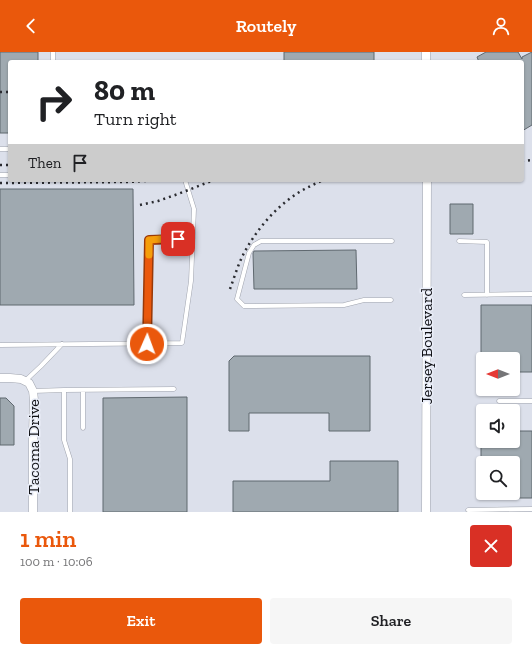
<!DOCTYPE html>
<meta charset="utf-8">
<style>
:root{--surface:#fff;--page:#f6f6f6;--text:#202124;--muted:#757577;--accent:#ea580c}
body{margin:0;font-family:"Zilla Slab",serif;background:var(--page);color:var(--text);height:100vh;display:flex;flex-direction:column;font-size:15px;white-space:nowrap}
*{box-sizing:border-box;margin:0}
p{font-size:13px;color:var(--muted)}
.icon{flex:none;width:22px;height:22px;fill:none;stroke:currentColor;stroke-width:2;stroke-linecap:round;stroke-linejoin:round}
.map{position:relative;height:460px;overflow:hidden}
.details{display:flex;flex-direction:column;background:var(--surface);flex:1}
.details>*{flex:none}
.hud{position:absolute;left:8px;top:8px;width:516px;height:122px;border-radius:4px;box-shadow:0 1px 3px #0004;background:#fff;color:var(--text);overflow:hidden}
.needle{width:26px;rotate:270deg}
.buttons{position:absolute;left:476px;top:300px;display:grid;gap:8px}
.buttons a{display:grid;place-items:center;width:44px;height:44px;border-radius:4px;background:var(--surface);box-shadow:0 1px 3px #0004;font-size:20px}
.pin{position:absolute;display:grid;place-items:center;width:34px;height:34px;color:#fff;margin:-17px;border-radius:8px;box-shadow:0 2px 6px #0006}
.me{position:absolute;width:44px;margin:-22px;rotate:2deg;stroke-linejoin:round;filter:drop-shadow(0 0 3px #0008)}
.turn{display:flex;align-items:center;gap:14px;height:84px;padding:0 20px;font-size:18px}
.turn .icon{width:52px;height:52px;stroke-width:2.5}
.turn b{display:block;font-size:28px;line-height:34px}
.then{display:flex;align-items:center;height:38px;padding:0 20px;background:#0003;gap:8px;font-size:15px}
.round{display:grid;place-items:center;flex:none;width:42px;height:42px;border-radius:4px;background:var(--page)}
.overview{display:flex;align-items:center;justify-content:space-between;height:68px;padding:0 20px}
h1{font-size:24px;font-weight:600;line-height:30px;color:var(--accent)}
.primary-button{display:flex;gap:8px;margin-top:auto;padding:8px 20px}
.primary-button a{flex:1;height:46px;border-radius:4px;background:var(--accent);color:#fff;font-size:16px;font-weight:600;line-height:46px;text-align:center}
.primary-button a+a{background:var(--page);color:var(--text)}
header{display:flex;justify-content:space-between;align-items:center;height:52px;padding:0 20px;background:var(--accent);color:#fff;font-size:18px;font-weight:600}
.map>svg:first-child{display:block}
.building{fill:#9fa9b0;stroke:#5f686f}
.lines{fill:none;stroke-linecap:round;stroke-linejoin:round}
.lane-casing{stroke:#a0a4ae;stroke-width:5}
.street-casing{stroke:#a0a4ae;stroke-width:9}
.lane{stroke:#fff;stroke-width:4}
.street{stroke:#fff;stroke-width:8}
.rail{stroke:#2a2b30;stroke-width:2.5;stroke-dasharray:2 4;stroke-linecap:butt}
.route-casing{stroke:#983908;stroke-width:10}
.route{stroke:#ea580c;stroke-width:7}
.slow{stroke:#f59e0b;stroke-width:7}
.labels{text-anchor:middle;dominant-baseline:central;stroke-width:3;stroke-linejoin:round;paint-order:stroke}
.street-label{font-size:16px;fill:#0f1014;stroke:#e9edf8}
</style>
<header><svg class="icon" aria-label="back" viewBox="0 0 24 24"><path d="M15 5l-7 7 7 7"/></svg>Routely<svg class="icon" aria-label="person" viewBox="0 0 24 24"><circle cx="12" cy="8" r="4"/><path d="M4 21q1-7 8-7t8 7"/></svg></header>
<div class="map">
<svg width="532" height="460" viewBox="0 0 532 460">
<rect width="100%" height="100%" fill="#dce0eb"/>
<!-- building -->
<path class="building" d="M 0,0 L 38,0 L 38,10 L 10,10 L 10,81 L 0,81 Z
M 284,0 L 374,0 L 374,10 L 284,10 Z
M 486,0 L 518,0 L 522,7 L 522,5 L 532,0 L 532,73 L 522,79 L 522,10 L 479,10 L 477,5 Z
M 0,137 L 133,137 L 134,253 L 0,253 Z
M 450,152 L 473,152 L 473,182 L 450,182 Z
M 356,198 L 357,237 L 254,237 L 253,201 L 254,199 Z
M 481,253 L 532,253 L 532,320 L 513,320 L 513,307 L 481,307 Z
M 234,304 L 370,304 L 370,379 L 329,379 L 329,361 L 249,361 L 249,379 L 229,379 L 229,309 Z
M 187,345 L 187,460 L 103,460 L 103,346 Z
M 0,346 L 6,346 L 14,354 L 14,393 L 0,393 Z
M 513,379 L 532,379 L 532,446 L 513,446 L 513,411 L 481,411 L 481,389 L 513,389 Z
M 330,409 L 398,409 L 398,460 L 233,460 L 233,429 L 330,429 Z"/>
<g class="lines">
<defs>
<path id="lane" d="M 53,0 L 53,10
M 0,97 L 10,97
M 0,123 L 10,123
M 459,189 L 487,190 L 487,243
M 464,243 L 532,242
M 391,248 L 364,248 L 344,253 L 244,254 L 237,247 L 249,201 L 254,193 L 261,189 L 392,189
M 147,292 L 149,188 L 193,186
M 0,293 L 182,291 L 191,229 L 194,157 L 185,128
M 25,329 L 41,314 L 62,292
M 83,338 L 83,376
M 33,339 L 64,338
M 499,349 L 532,349
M 468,458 L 532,457
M 70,460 L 70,407 L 64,388 L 64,338 L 174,337"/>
<path id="street" d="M 426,0 L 426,10
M 0,326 L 10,326 L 21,327 L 29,331 L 33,339 L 34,348 L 33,383 L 33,460
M 426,460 L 427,128"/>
</defs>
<!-- lane casing -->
<use href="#lane" class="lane-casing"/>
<!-- street casing -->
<use href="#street" class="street-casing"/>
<!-- lane -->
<use href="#lane" class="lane"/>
<!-- street -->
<use href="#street" class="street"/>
<!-- rail -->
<path class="rail" d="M 0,40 L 10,40
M 522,109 L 532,108
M 0,113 L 10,113
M 0,131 L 130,130 L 162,128
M 140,153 L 158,149 L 178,142 L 214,128
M 230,237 C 234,226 238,213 243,203 C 256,178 276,154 301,139 C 308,135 315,132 323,128"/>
</g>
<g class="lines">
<defs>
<path id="route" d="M 147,292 L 149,188 L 178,187"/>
</defs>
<!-- route casing -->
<use href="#route" class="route-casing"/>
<!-- route -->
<use href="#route" class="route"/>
<!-- slow -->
<path class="slow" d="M 149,203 L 149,188 L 161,187"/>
</g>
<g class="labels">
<!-- street labels -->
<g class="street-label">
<text transform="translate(426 294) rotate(-90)">Jersey Boulevard</text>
<text transform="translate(33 395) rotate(-90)">Tacoma Drive</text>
</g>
</g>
</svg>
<div class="buttons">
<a><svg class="needle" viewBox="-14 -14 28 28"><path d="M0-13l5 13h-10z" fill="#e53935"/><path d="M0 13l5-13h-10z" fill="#757577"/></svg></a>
<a><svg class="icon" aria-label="sound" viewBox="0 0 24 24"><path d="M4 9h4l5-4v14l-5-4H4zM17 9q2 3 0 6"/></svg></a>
<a><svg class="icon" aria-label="search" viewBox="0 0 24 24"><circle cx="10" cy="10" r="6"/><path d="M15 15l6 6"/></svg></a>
</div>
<div class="pin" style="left:178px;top:187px;background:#d93025"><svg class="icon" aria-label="arrive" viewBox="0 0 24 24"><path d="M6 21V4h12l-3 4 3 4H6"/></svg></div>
<svg class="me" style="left:147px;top:292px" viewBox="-20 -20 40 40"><circle r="17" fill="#ea580c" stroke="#fff" stroke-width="3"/><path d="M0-11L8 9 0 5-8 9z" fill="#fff"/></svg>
<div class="hud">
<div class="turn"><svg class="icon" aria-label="right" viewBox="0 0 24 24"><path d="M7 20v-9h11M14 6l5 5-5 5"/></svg><div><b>80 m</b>Turn right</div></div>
<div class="then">Then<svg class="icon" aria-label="arrive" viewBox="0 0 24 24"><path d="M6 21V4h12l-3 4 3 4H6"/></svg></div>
</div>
</div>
<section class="details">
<div class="overview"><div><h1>1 min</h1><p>100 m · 10:06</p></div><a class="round" style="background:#d93025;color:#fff"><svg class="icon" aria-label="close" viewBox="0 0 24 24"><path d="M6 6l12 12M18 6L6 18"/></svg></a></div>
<div class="primary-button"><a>Exit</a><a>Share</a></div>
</section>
